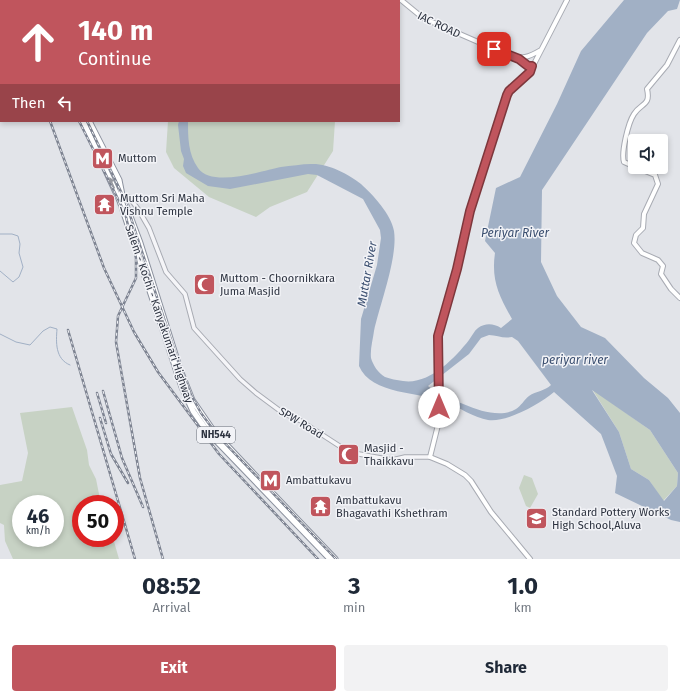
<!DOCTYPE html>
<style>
:root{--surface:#fff;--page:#f2f2f3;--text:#1f2937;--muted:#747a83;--accent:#c0555d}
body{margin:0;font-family:"Fira Sans",sans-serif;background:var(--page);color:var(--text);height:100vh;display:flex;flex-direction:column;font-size:15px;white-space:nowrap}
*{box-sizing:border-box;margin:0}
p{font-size:13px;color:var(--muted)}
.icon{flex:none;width:22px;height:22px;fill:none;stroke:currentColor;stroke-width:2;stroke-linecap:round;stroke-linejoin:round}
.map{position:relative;height:559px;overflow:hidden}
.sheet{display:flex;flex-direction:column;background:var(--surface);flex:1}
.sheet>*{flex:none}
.banner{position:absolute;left:0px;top:0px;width:400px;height:122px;box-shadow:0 2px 6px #0003;background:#c0555d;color:#fff;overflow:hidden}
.buttons{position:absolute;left:628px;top:134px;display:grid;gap:8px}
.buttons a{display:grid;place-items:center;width:40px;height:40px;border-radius:4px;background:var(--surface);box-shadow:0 2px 6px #0003;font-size:20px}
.speed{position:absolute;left:12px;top:495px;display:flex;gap:8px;font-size:20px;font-weight:700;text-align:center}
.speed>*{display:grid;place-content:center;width:52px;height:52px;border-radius:50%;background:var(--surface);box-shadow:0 2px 6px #0003;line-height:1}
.speed small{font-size:10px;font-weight:400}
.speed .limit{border:6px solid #d22;background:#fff;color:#111}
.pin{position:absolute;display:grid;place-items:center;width:34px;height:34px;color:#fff;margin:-17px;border-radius:8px;box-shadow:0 2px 6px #0006}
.me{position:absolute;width:44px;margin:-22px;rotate:0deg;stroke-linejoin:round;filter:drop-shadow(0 0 3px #0008)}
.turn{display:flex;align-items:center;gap:14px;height:84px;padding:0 12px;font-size:18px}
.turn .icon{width:52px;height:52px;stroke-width:2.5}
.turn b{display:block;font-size:28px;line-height:34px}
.then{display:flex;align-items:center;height:38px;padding:0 12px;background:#0003;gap:8px;font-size:15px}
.eta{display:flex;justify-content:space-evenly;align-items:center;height:68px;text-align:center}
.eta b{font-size:24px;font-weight:700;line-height:28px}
.button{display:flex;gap:8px;margin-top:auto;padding:8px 12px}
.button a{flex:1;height:46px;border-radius:4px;background:var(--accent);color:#fff;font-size:16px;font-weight:700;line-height:46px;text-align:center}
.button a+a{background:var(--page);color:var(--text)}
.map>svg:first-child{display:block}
.green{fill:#c7d2c4;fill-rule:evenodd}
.water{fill:#a1b0c5;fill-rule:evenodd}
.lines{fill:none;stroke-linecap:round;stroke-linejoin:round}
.stream{stroke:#a1b0c5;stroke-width:1}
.tertiary-casing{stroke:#a8abb3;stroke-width:5.5}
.secondary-casing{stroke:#a8abb3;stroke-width:6}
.trunk-casing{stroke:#8b919e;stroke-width:7}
.tertiary{stroke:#f5f5f8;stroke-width:3.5}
.secondary{stroke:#fff;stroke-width:4}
.trunk{stroke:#fff;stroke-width:5}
.rail-casing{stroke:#7d8391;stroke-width:2.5}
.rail{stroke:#f2f3f7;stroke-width:1;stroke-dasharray:3;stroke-linecap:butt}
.oneway{fill:#96989f}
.route-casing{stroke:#7d373c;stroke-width:10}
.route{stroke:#c0555d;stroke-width:7}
.labels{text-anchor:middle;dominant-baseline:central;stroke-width:3;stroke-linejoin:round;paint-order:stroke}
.shield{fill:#f2f3f7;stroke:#676c76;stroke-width:1}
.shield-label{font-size:10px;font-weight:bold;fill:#2c323f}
.street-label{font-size:11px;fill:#2c323f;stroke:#f2f3f7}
.poi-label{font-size:11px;fill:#2c323f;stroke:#f2f3f7;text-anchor:start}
.water-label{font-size:12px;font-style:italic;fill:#3a4e6f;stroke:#f2f3f7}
</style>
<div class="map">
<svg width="680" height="559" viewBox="0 0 680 559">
<rect width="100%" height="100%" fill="#e2e4e9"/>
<!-- green -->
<path class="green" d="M 168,121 L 335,121 L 333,151 L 307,192 L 270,207 L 256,217 L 209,197 L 174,168 L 166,152 Z
M 592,389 L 650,430 L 678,473 L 677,486 L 663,501 L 649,480 L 631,469 L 619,432 Z
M 72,407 L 87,450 L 89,465 L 96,479 L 101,504 L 81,504 L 81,538 L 113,538 L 119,559 L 13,559 L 5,541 L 4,525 L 0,523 L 0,485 L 22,481 L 28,453 L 20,413 ZM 21,504 L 55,504 L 55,538 L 21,538 Z
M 524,475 L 532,478 L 538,494 L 530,508 L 526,506 L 519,488 Z"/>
<!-- water -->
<path class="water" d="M 624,0 L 680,0 L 677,9 L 668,11 L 647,33 L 542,190 L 541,262 L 557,296 L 581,327 L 605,338 L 644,378 L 668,398 L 680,413 L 680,522 L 671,520 L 615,493 L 617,476 L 601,434 L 554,392 C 540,404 506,423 488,420 C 475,418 458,407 446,402 C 421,392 371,395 359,366 L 361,319 L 377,265 L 381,238 L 380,230 L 363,199 L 317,175 L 308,174 L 230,189 L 208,186 L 186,173 L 183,166 L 184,159 L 181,151 L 178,125 L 179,121 L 188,121 C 188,137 188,154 198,168 C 212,188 261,171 281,167 C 291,166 302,164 311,164 C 327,163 349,174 361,184 C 373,195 391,214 394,231 C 398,257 380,304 374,331 C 373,339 370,349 371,358 C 373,365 378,373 385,377 C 390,379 397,380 403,381 C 429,385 454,359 469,340 C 472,336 474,331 478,328 C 485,323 493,323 501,328 L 512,319 C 499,296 491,280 495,253 L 485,241 L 496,188 L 520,177 L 557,104 L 581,51 ZM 489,335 C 497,335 503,339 512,337 L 518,341 L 551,385 C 545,391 536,391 529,396 C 524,400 521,406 516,409 C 493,423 454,399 433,390 L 428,386 L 469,354 L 481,338 ZM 592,390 L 650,430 L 678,473 L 677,486 L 664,501 L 649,480 L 631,469 L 619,432 Z"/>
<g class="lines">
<!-- stream -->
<path class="stream" d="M 0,234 L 12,234 L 18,236 L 20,244 L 19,253 L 23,267 L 19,277 L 13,282 L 0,271
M 0,334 L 16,342 L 30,345 L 43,331 L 50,327 L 57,329 C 56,342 55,359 70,365"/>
<defs>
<path id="tertiary" d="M 122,195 L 129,197 L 138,209 L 149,228 L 166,272 L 185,294 L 194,328 L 240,379 L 256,393 L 283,413 L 301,421 L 341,447 L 359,454 L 392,460 L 405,457 L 430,457"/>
<path id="secondary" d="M 401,0 L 423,18 L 508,55 C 522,60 529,57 541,50
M 519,59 L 528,66 L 534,64 L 567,0
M 635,167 L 655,175 L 658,184 L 644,214 L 643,228 L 636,235 L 634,243 L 642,253 L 658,260 L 663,266 L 661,274 L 671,289 L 680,298
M 635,167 L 624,162 C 621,153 628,123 634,114 C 641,103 651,106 647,89 L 667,65 L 680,40
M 530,559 L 491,512 L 471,481 L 465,475 L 447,464 L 430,457 L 439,421 L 438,336 L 457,269 L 470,211 L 507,95 L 509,91 L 530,72 L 532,66"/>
<path id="trunk" d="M 38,0 L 38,1
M 44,0 L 44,1
M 83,121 L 120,201 L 182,387 L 193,411 L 207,431 L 330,559
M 89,121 L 119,180 L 122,195 L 140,243 L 180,370 L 192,400 L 214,432 L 265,486
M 270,491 L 335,559"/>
</defs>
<!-- tertiary casing -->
<use href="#tertiary" class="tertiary-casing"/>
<!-- secondary casing -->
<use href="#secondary" class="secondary-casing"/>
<!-- trunk casing -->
<use href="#trunk" class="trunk-casing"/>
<!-- tertiary -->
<use href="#tertiary" class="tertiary"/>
<!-- secondary -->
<use href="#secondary" class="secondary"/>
<!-- trunk -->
<use href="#trunk" class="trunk"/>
<defs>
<path id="rail" d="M 1,0 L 1,1
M 41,0 L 41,1
M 50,121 L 104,268 L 134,332 L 158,372 L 219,454 L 318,559
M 79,121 L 125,213 L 136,258 L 136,278 L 118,316 L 116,342 L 140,478 L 163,559
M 87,121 L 125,200 L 178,361 L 191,395 L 201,413 L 218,436 L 336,559
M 68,330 L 135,559
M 103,391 L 122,458 L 143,507
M 97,393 L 106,423
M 100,418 L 111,454 L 128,483"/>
</defs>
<!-- rail casing -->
<use href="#rail" class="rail-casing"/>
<!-- rail -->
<use href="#rail" class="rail"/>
</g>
<!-- one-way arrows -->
<defs><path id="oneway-solid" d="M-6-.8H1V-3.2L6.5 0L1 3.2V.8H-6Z"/></defs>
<use class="oneway" href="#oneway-solid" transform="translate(112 183) rotate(-114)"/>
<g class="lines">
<defs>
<path id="route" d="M 439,407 L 438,336 L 457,269 L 470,211 L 507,95 L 509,91 L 530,72 L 532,66 L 528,66 L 519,59 L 494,49"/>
</defs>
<!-- route casing -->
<use href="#route" class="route-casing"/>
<!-- route -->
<use href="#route" class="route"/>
</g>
<!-- icons -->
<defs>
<symbol id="metro-square" viewBox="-11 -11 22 22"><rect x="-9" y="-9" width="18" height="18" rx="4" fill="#c0555d" stroke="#f2f3f7"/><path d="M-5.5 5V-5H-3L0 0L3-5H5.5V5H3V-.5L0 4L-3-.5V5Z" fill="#fff"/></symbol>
<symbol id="temple-square" viewBox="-11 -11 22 22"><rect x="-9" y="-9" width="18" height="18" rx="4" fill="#c0555d" stroke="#f2f3f7"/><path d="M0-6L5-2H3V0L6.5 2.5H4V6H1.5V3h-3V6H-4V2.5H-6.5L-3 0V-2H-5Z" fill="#fff"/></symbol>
<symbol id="mosque-square" viewBox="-11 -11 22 22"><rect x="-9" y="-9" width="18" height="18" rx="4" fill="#c0555d" stroke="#f2f3f7"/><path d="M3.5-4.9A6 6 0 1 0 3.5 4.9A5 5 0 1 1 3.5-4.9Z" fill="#fff"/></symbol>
<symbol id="school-square" viewBox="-11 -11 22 22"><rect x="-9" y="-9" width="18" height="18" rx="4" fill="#c0555d" stroke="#f2f3f7"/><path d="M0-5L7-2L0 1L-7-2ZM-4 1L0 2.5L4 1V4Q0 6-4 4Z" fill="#fff"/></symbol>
</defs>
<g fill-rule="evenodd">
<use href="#metro-square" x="90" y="146" width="25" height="25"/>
<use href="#temple-square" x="92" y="192" width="25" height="25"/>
<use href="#mosque-square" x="192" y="272" width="25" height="25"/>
<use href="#mosque-square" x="336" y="442" width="25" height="25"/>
<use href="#metro-square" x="258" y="468" width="25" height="25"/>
<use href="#temple-square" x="308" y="494" width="25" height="25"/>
<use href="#school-square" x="524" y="506" width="25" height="25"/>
</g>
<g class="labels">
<!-- shield labels -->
<rect class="shield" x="197" y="427" width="38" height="16" rx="3"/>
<g class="shield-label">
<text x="216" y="435">NH544</text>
</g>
<!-- street labels -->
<g class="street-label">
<text transform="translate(439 25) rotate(26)">IAC ROAD</text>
<text transform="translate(159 314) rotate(71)">Salem - Kochi - Kanyakumari Highway</text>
<text transform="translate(301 423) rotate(31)">SPW Road</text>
</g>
<!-- poi labels -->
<g class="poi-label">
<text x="118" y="158">Muttom</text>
<text x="120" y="198">Muttom Sri Maha<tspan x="120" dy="13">Vishnu Temple</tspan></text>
<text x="220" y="278">Muttom - Choornikkara<tspan x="220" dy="13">Juma Masjid</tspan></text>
<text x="364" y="448">Masjid -<tspan x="364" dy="13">Thaikkavu</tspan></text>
<text x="286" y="480">Ambattukavu</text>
<text x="336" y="500">Ambattukavu<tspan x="336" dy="13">Bhagavathi Kshethram</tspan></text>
<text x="552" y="512">Standard Pottery Works<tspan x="552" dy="13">High School,Aluva</tspan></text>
</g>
<!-- water labels -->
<g class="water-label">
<text x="515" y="233">Periyar River</text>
<text transform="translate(367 274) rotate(-80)">Muttar River</text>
<text x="575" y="360">periyar river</text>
</g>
</g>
</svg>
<div class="buttons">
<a><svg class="icon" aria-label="sound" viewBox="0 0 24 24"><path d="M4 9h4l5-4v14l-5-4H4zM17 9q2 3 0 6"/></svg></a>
</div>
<div class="speed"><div>46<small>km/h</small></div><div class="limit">50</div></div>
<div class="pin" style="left:494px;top:49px;background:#d93025"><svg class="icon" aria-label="arrive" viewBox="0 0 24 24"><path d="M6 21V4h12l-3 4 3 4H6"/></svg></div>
<svg class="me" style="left:439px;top:407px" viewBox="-20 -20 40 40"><circle r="19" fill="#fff"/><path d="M0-13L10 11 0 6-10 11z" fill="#c0555d"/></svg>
<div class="banner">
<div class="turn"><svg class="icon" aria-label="ahead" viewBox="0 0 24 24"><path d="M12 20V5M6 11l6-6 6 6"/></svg><div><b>140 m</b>Continue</div></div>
<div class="then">Then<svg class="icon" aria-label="left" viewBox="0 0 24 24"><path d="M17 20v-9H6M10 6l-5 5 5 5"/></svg></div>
</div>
</div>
<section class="sheet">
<div class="eta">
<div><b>08:52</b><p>Arrival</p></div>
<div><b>3</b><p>min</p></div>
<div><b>1.0</b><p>km</p></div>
</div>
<div class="button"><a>Exit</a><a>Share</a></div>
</section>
